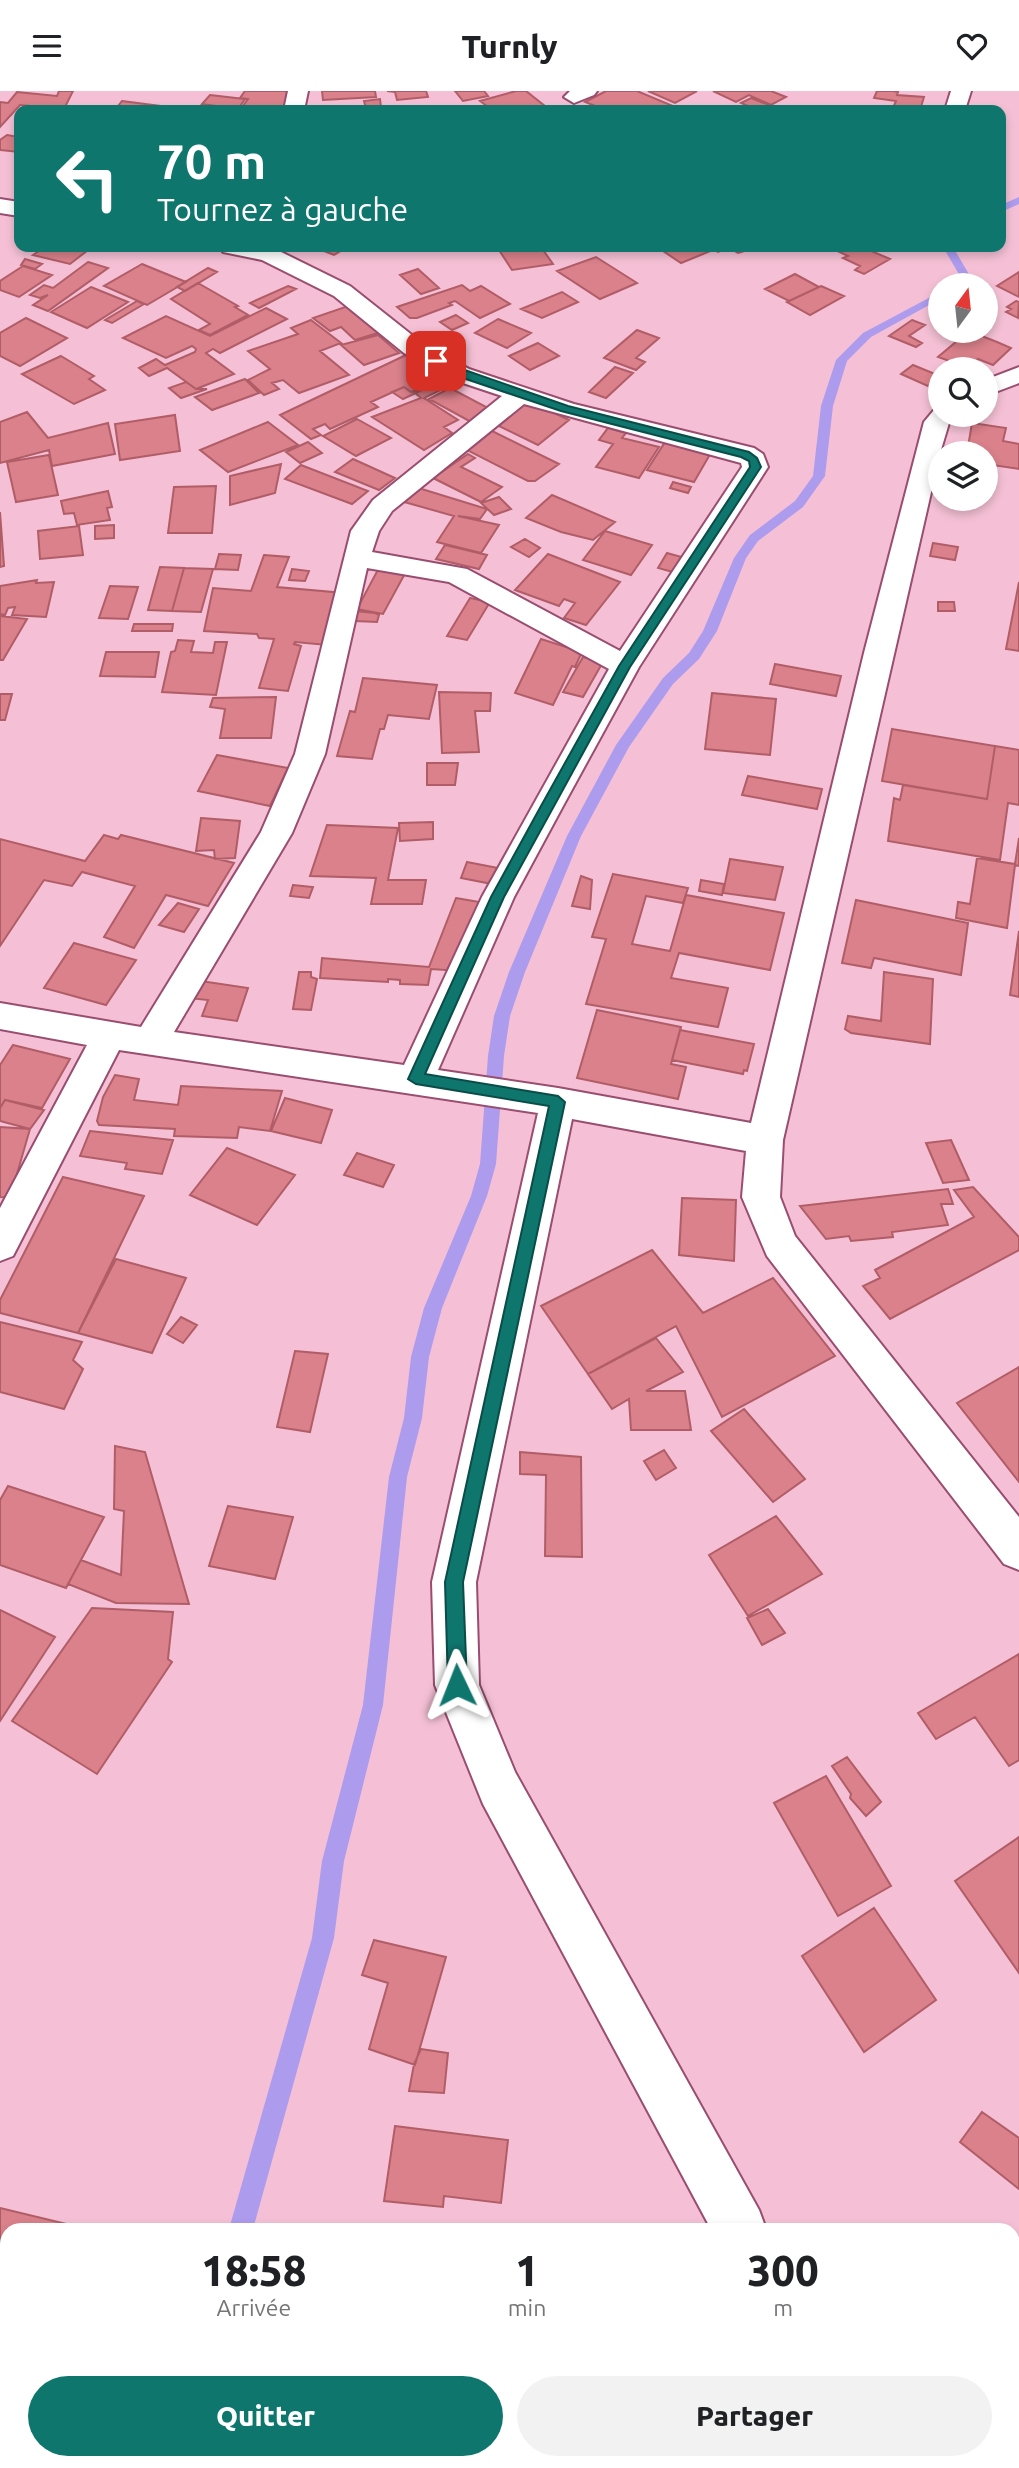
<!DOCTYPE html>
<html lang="fr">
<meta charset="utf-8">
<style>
:root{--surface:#fff;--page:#f2f2f2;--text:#202124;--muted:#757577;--accent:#0f766e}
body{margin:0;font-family:Ubuntu,sans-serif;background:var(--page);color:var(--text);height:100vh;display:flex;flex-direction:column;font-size:26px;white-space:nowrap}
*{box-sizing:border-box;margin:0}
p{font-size:23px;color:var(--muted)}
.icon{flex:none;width:38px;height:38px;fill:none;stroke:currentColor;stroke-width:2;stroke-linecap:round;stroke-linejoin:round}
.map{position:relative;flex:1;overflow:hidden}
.sheet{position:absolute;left:0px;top:2132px;width:1020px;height:247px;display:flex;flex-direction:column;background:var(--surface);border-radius:21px 21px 0 0;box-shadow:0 4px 10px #0003}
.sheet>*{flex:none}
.banner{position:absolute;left:14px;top:14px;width:992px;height:147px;border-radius:14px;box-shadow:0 4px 10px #0003;background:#0f766e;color:#fff;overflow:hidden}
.needle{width:46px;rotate:15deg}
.buttons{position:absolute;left:928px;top:182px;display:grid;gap:14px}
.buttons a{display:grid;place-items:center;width:70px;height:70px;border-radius:50%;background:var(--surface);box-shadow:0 4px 10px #0003;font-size:35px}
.pin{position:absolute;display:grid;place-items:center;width:60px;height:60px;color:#fff;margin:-30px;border-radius:14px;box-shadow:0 4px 10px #0006}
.me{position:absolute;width:77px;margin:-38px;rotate:358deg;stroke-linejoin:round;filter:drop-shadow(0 0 5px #0008)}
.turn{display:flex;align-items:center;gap:24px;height:147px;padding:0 28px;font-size:32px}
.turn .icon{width:91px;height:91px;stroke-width:2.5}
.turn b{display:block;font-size:49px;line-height:60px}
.eta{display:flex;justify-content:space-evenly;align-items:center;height:119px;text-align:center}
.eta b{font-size:42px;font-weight:800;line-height:49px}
.button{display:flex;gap:14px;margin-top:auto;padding:14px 28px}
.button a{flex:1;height:80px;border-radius:42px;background:var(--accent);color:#fff;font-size:28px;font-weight:800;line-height:80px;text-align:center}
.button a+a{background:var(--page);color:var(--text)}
header{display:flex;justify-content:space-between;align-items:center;height:91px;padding:0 28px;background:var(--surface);font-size:32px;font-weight:800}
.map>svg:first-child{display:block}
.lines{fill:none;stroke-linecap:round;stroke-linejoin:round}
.stream{fill:#ad9bed;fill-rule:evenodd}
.building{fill:#da818b;stroke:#b15d67;stroke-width:2}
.minor-casing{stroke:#994d6f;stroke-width:4}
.minor{fill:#fff;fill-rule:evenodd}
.route{fill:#0f766e;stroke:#0a4d48;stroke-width:2}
</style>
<header><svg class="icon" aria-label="menu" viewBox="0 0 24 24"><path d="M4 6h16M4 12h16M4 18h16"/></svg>Turnly<svg class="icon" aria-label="heart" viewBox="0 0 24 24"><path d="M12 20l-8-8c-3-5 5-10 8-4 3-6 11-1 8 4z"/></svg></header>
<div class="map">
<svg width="1019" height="2377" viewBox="0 0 1019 2377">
<rect width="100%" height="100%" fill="#f5c0d5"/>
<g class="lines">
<!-- stream -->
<path class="stream" d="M 1019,106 L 1019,113 L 1001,121 L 1001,114 Z
M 943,156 L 953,156 L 970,185 L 969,192 L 953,194 L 960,185 Z
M 940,201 L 940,208 L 871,246 L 847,270 L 833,315 L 825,385 L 803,416 L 758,450 L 746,467 L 717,540 L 699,568 L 673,593 L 629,656 L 581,745 L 525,881 L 510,925 L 504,965 L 496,1073 L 487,1105 L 442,1217 L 429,1266 L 422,1327 L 407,1386 L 383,1614 L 344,1770 L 334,1847 L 253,2138 L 229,2138 L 312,1847 L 322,1770 L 363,1614 L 389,1386 L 404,1327 L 411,1266 L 424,1217 L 471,1105 L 480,1073 L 488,965 L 494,925 L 509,881 L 567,745 L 616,654 L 663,587 L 689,562 L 703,540 L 734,467 L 750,444 L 795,410 L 813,385 L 821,315 L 836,269 L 863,242 Z
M 173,2371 L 199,2371 L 198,2377 L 172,2377 Z"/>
</g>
<!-- building -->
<path class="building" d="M 59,0 L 73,0 L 64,18 L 20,14 L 0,36 L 0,11 L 8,12 L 17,1 L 57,5 Z
M 245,0 L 295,0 L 282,19 L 240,19 L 248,8 L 240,7 Z
M 322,0 L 375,0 L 376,6 L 323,9 Z
M 387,0 L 426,0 L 428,6 L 397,9 L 395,1 Z
M 455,0 L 484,0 L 488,5 L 463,10 Z
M 516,0 L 526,0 L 545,15 L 530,19 L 487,19 L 491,18 L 480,10 Z
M 606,0 L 637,0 L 673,15 L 665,19 L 605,19 L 585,11 Z
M 648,0 L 697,0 L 675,12 Z
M 713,0 L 771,0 L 786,6 L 771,14 L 749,4 L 736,11 Z
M 877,0 L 893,0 L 898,1 L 897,4 L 924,6 L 920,19 L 892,19 L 896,10 L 874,7 Z
M 210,4 L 245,8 L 238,18 L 202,13 Z
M 751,7 L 769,14 L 757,19 L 741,12 Z
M 380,8 L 381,16 L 366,17 L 364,10 Z
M 122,10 L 169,16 L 167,19 L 115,19 Z
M 7,44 L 19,46 L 19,61 L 0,59 L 0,49 Z
M 45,156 L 92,156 L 70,173 L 33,164 Z
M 314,156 L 347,156 L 334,164 Z
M 521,156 L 541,156 L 553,173 L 512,179 L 499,159 Z
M 657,156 L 707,156 L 713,159 L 681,172 Z
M 711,156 L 758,156 L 738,162 L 729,157 L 718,161 Z
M 829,156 L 862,156 L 890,168 L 864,183 L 855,179 L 860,175 L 843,167 L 848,165 Z
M 596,166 L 637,192 L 600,208 L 557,180 Z
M 25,168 L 42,173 L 35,178 L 21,174 Z
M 88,171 L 108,177 L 48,220 L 33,214 L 48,204 L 40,207 L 30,204 L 44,194 L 53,197 Z
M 142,173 L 186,191 L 147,214 L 104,195 Z
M 23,175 L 52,184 L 19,206 L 0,199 L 0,190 Z
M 208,177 L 217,181 L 185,200 L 177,196 Z
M 418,178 L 439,197 L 421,203 L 400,184 Z
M 1019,181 L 1019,206 L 997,195 Z
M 795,183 L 819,196 L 789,210 L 765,198 Z
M 198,192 L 238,215 L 235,216 L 248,224 L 210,244 L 199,239 L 210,233 L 171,208 Z
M 462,194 L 470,200 L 481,195 L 510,213 L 480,227 L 455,210 L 449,212 L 452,214 L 417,227 L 410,227 L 397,216 Z
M 288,195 L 296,198 L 259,217 L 250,212 Z
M 821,195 L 844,205 L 810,224 L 787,211 Z
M 91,196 L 128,211 L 87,237 L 51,221 Z
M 562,201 L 578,211 L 542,227 L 521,218 Z
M 137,210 L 144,213 L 112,232 L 105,229 Z
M 1016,210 L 1019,211 L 1018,227 L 1006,221 L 1011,218 L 1007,216 Z
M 348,215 L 381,241 L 355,249 L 341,236 L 330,240 L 313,227 Z
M 266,217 L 287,228 L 220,262 L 213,258 L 206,262 L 234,283 L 196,298 L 167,277 L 149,285 L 139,277 L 156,268 L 165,274 L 195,261 L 196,258 L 192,255 L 166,267 L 123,247 L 166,225 L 210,245 Z
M 456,224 L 468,232 L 452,239 L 440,231 Z
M 26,227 L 67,247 L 20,275 L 0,265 L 0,242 Z
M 498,228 L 531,242 L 507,257 L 475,242 Z
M 311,229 L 341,252 L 320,260 L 349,284 L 299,302 L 283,289 L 272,292 L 279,298 L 264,304 L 248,289 L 270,278 L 248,260 L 298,243 L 291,237 Z
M 912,229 L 925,234 L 909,245 L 922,252 L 916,256 L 889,245 Z
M 637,239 L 659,247 L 636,267 L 645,271 L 636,279 L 604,267 Z
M 969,240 L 997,251 L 1011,257 L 993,274 L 978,268 L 969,277 L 938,266 Z
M 378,244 L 399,262 L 364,274 L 341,254 Z
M 538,252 L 559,265 L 530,279 L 509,265 Z
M 406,264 L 436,284 L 447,280 L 461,289 L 424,307 L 458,329 L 444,336 L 452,342 L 424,359 L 372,326 L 421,307 L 415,302 L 420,300 L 418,298 L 411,301 L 404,296 L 371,311 L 378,316 L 330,338 L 325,333 L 313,338 L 321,344 L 311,348 L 280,324 Z
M 61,265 L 94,285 L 89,288 L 105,299 L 74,313 L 22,283 Z
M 913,274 L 940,285 L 928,295 L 901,283 Z
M 615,276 L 633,282 L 606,307 L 589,301 Z
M 245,288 L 259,302 L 212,319 L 195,306 Z
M 186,291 L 196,298 L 207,298 L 181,307 L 169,297 Z
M 404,296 L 411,301 L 420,300 L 403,308 L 392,301 Z
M 450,297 L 492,319 L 473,332 L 429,308 Z
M 527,309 L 569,329 L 538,354 L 497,334 Z
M 27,321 L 48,347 L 108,332 L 115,363 L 52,375 L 49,359 L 0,372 L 0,331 Z
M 175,324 L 180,360 L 120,369 L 115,333 Z
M 357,328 L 391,347 L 356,365 L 323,345 Z
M 268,331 L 298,354 L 228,381 L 200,359 Z
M 972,332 L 1006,337 L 1003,350 L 1019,353 L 1019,378 L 985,373 L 985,362 L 967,362 Z
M 486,337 L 559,373 L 535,390 L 528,390 L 459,355 Z
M 608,337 L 626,342 L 622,347 L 659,356 L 639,387 L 596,376 L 613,353 L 599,349 Z
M 667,348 L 712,360 L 694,391 L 647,379 Z
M 308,351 L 322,362 L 300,372 L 286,361 Z
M 468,363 L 475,367 L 461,376 L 502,396 L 481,411 L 433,387 Z
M 49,364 L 58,404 L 16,411 L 7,371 Z
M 353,368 L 395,387 L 379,399 L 335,381 Z
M 281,373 L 275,402 L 230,414 L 230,385 Z
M 301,374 L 368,400 L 352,413 L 285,388 Z
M 673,391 L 691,396 L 688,402 L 670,397 Z
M 216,395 L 212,442 L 168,442 L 174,396 Z
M 412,395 L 487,418 L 480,428 L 458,425 L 499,434 L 481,462 L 437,451 L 454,425 L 397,409 Z
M 108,400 L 112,416 L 107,417 L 110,429 L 77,434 L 74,422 L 64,423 L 61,410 Z
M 552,404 L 615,431 L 593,449 L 561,441 L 526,427 Z
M 499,406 L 511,418 L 494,424 L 481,412 Z
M 0,421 L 4,475 L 0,476 Z
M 114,434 L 114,447 L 95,448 L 95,435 Z
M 79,435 L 83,464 L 40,468 L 38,440 Z
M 605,440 L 652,454 L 631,484 L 583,469 Z
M 525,448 L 540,457 L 529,466 L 511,456 Z
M 933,452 L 958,456 L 955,469 L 930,465 Z
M 445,454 L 487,464 L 479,478 L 436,468 Z
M 667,462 L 689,468 L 680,483 L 658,477 Z
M 219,463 L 241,464 L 238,479 L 215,478 Z
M 548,463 L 620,491 L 586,534 L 564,527 L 575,512 L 564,508 L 559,515 L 515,499 Z
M 264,464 L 289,466 L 277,496 L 344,502 L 327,554 L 295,551 L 294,553 L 301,555 L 288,600 L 259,597 L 274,548 L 259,547 L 257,543 L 204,540 L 213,497 L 251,500 Z
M 381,473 L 408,477 L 383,523 L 357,518 Z
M 160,476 L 184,477 L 172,520 L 148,519 Z
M 184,477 L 213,478 L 201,521 L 172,520 Z
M 292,478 L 309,480 L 305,490 L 289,489 Z
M 37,489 L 36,492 L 54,491 L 46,526 L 12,524 L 15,516 L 8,517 L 5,524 L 0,523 L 0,495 Z
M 1019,491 L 1019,560 L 1006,558 Z
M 110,495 L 138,496 L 128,528 L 99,527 Z
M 470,507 L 490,511 L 467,549 L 447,545 Z
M 938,511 L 954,511 L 955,520 L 938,520 Z
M 355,520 L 375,522 L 379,524 L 377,531 L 355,530 Z
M 0,525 L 27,528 L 3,569 L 0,569 Z
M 134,533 L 173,533 L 172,540 L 132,540 Z
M 541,548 L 582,561 L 575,576 L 572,575 L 553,614 L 515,602 Z
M 178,549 L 194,550 L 191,561 L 213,562 L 215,551 L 227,551 L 216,604 L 162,601 L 171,561 L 175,560 Z
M 106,561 L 159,561 L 155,586 L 100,585 Z
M 583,566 L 603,571 L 583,606 L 563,601 Z
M 775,573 L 841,585 L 836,605 L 770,593 Z
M 363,587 L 437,594 L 429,628 L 388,624 L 384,638 L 380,638 L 372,668 L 337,665 L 350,620 L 355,621 Z
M 439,601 L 491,602 L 490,620 L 475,620 L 479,661 L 442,662 Z
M 712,602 L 776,608 L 770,664 L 705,658 Z
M 0,603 L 12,603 L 5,629 L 0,629 Z
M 276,606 L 271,647 L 220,647 L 225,618 L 210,616 L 213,607 Z
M 892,638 L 995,655 L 987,708 L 882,690 Z
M 995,655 L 1019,659 L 1019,714 L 1008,712 L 1000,769 L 888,750 L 894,707 L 900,709 L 903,694 L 987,708 Z
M 217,664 L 288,677 L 270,715 L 198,700 Z
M 427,672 L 458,672 L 455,694 L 427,694 Z
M 748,685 L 822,698 L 817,718 L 742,704 Z
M 201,727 L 240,730 L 235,767 L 215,768 L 214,759 L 196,760 Z
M 433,731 L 433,748 L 400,750 L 399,732 Z
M 327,734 L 398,737 L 388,789 L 426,789 L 422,813 L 371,813 L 376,787 L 310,785 Z
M 104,744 L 118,748 L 121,744 L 234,772 L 208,815 L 166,804 L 134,857 L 104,846 L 135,795 L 82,781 L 72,795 L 44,789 L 0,855 L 0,748 L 85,770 Z
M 1019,747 L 1019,775 L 1015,774 L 1007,837 L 956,827 L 958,811 L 970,813 L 977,767 L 1015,773 Z
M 730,768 L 783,776 L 775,809 L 723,802 Z
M 467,771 L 498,777 L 492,793 L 461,787 Z
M 613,783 L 688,797 L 683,812 L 646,805 L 632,853 L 670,860 L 686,804 L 784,822 L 770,879 L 679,862 L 671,887 L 728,897 L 718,936 L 586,913 L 606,848 L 592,846 Z
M 581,785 L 592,789 L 590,818 L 572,815 Z
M 701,789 L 724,793 L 722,804 L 699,800 Z
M 293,794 L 313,796 L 309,807 L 290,805 Z
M 456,807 L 485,812 L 460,880 L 431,878 L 428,894 L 400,893 L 400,889 L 388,888 L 388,891 L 320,887 L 322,867 L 429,876 Z
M 856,809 L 968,832 L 961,884 L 874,867 L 871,877 L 842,872 Z
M 178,812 L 199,818 L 184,841 L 159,834 Z
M 1019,840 L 1019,906 L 1010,904 Z
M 74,852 L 136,869 L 106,914 L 44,897 Z
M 299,881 L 311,881 L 311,886 L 317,888 L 311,919 L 293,918 Z
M 884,881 L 933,888 L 930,953 L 851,942 L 845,938 L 848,925 L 881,930 Z
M 194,889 L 248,897 L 237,930 L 202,925 L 208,909 L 188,907 Z
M 597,919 L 681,936 L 671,973 L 686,976 L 678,1008 L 577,987 Z
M 680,939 L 754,953 L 747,980 L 744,979 L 743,983 L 672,969 Z
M 13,954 L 70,968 L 42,1017 L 5,1009 L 0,1017 L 0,974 Z
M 115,984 L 139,988 L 134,1009 L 178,1014 L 181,995 L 282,1000 L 270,1040 L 239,1036 L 237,1047 L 174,1045 L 175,1038 L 99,1034 L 97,1030 L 103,1006 Z
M 285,1007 L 332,1019 L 321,1052 L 271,1040 Z
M 5,1009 L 44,1019 L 30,1038 L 0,1030 L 0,1017 Z
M 0,1036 L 30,1038 L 10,1107 L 0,1106 Z
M 90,1040 L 173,1049 L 162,1083 L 125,1078 L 127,1072 L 80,1065 Z
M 951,1049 L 969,1089 L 943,1092 L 926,1052 Z
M 227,1057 L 295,1084 L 257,1134 L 190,1104 Z
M 357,1062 L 394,1074 L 383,1096 L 344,1084 Z
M 63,1086 L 144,1105 L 78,1242 L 0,1222 L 0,1209 Z
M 973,1096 L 1019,1146 L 1019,1159 L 890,1228 L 863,1195 L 880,1187 L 875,1179 L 974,1126 L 954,1099 Z
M 948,1098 L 953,1113 L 941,1113 L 948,1134 L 892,1141 L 893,1146 L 851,1150 L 849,1145 L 826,1148 L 800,1115 Z
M 682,1107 L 736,1109 L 734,1170 L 679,1164 Z
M 652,1159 L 703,1222 L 773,1187 L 835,1265 L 722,1326 L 676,1235 L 588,1283 L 541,1215 Z
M 116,1168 L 186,1187 L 152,1262 L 78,1242 Z
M 181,1226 L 197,1234 L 183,1252 L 167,1243 Z
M 0,1231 L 82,1251 L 73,1269 L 83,1278 L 64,1318 L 0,1301 Z
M 656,1247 L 683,1281 L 646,1300 L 685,1300 L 691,1339 L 631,1339 L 629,1308 L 612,1318 L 588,1283 Z
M 295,1260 L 328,1263 L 310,1341 L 277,1336 Z
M 1019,1276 L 1019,1391 L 957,1312 Z
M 744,1318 L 805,1388 L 773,1411 L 711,1340 Z
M 115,1355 L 145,1361 L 189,1513 L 116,1512 L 68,1493 L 81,1469 L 121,1484 L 124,1420 L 114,1418 Z
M 664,1359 L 676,1377 L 656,1389 L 644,1370 Z
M 520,1361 L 581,1366 L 582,1466 L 545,1465 L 546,1384 L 520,1383 Z
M 8,1395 L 104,1426 L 66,1497 L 0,1474 L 0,1409 Z
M 228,1415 L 293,1426 L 275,1488 L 209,1475 Z
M 776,1425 L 822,1483 L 748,1525 L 709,1464 Z
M 92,1517 L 173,1521 L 168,1568 L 172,1571 L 97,1683 L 12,1630 Z
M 768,1518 L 785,1542 L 762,1554 L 747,1527 Z
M 0,1519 L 55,1546 L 0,1630 Z
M 1019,1563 L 1019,1669 L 1009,1675 L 975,1626 L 936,1648 L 918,1622 Z
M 847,1666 L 881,1711 L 866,1725 L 850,1707 L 851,1703 L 832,1675 Z
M 826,1685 L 891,1795 L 838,1825 L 774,1712 Z
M 1019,1746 L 1019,1882 L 955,1790 Z
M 874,1817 L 936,1909 L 864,1961 L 802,1865 Z
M 374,1849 L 446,1866 L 415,1974 L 369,1958 L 388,1892 L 362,1884 Z
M 421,1958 L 448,1962 L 444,2002 L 409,2000 L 414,1973 Z
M 982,2021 L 1019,2047 L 1019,2098 L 960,2051 Z
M 395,2035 L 508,2049 L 501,2112 L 444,2105 L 443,2116 L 384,2110 Z
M 0,2117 L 87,2138 L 7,2138 L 7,2284 L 0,2282 Z
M 7,2327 L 7,2371 L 31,2371 L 28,2377 L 0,2377 L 0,2337 Z
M 86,2371 L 121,2371 L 120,2377 L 85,2377 Z
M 278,2371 L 365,2371 L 376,2377 L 276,2377 Z
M 523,2371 L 646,2371 L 638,2377 L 515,2377 Z"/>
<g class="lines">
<defs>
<path id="minor" d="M 288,0 L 308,0 L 304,19 L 284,19 Z
M 570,0 L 597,0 L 594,4 L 574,12 L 564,6 Z
M 951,0 L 971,0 L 965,19 L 945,19 Z
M 0,108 L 19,111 L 19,125 L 0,122 Z
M 220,156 L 262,156 L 277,159 L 350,195 L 422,252 L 469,278 L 574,313 L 754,357 L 763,363 L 768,376 L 639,576 L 563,715 L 514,806 L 438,979 L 558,997 L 751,1032 L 864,562 L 924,331 L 934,319 L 940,317 L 940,324 L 956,324 L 949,332 L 940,362 L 783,1049 L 780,1106 L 795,1145 L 1019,1426 L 1019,1479 L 1004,1473 L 767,1165 L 742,1106 L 746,1060 L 572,1028 L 476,1491 L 479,1594 L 515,1681 L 759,2119 L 766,2138 L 711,2138 L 483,1713 L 435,1594 L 432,1491 L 538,1022 L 119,959 L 13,1165 L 0,1170 L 0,1117 L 87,954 L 0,938 L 0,912 L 141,936 L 261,741 L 295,663 L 351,440 L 373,409 L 502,305 L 451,288 L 404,262 L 334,205 L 262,169 L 223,161 ZM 524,313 L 741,372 L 742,376 L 620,560 L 467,478 L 372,461 L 379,440 L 392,420 ZM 367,477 L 449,491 L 609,578 L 482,806 L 404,974 L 174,941 L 292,742 L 325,663 Z
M 1019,276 L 1019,292 L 985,305 L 985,289 Z
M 845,2371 L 902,2371 L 904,2377 L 847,2377 Z"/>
</defs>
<!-- minor casing -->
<use href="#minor" class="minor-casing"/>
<!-- minor -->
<use href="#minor" class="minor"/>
</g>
<!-- route -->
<path class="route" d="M 433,268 L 568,315 L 749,361 L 757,367 L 761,376 L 630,576 L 554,715 L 504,806 L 425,983 L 558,1005 L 565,1011 L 463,1491 L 467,1594 L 464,1600 L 457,1603 L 451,1600 L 448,1594 L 445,1491 L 549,1015 L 416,993 L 408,988 L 491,806 L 541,715 L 619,575 L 750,376 L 749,370 L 741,366 L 561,320 L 457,285 L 433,272 Z"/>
</svg>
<div class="buttons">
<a><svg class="needle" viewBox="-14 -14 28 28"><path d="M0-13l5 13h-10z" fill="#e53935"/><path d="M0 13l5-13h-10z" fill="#757577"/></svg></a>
<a><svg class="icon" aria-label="search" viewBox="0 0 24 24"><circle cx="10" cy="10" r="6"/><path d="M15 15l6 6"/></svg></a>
<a><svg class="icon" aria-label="layers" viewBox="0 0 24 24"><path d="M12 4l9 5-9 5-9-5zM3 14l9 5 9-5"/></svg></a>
</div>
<div class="pin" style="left:436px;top:270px;background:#d93025"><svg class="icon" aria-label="arrive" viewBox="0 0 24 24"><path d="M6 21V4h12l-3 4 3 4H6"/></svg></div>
<svg class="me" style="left:457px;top:1594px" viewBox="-20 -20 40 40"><path d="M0-17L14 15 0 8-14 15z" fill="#0f766e" stroke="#fff" stroke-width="4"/></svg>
<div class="banner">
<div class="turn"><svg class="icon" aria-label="left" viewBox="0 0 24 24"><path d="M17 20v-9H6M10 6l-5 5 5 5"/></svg><div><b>70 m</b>Tournez à gauche</div></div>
</div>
<section class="sheet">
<div class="eta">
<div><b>18:58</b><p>Arrivée</p></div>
<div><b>1</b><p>min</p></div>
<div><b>300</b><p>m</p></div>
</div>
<div class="button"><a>Quitter</a><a>Partager</a></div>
</section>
</div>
